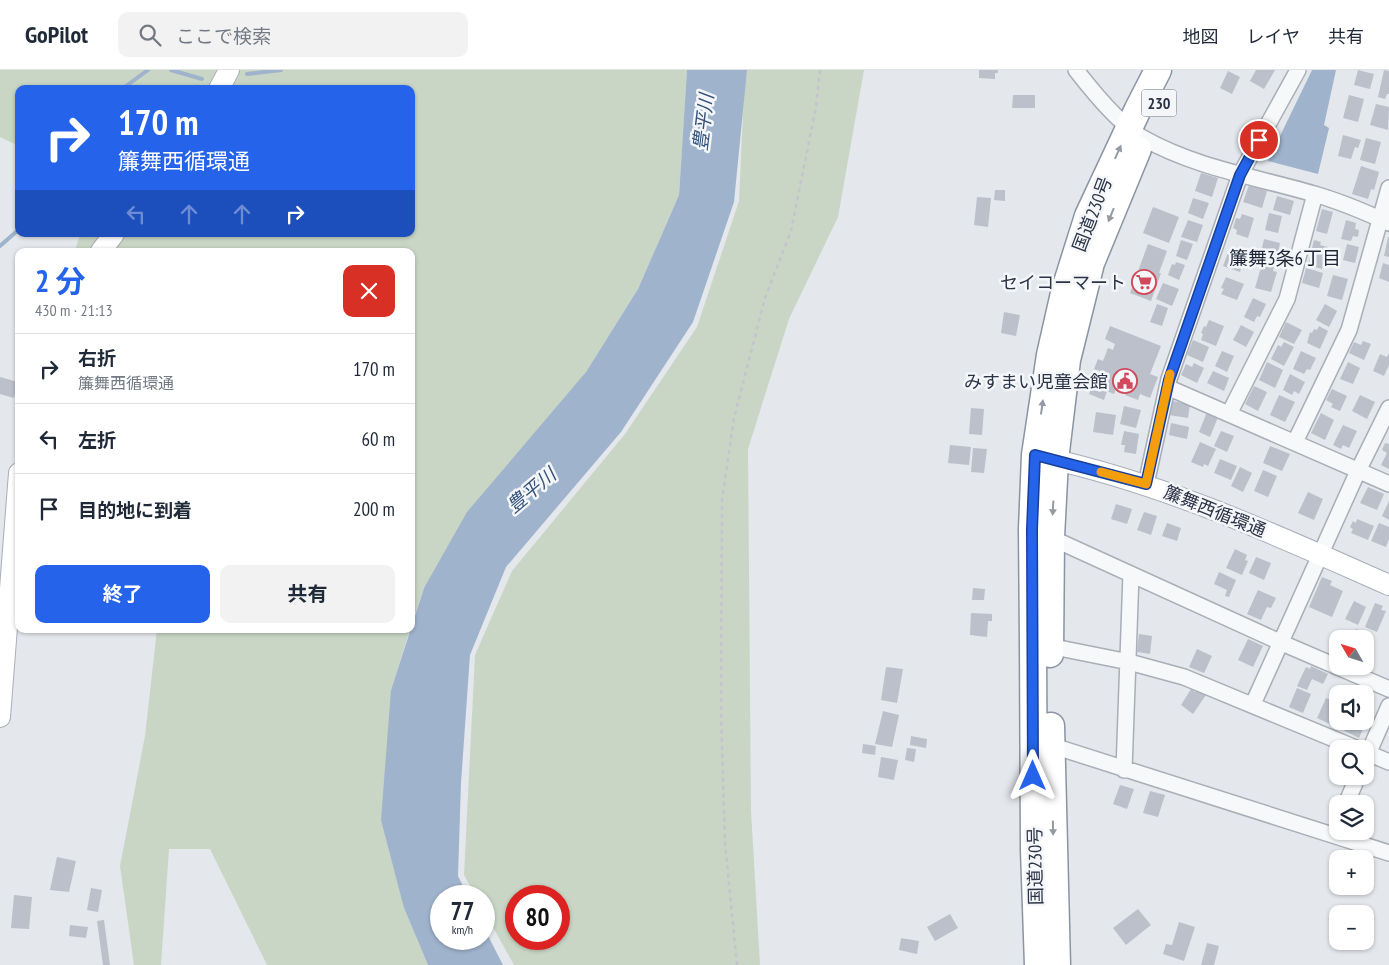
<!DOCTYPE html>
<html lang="ja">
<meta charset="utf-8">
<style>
:root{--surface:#fff;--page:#f2f2f3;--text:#1f2937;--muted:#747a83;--line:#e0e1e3;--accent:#2563eb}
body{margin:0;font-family:"PT Sans Narrow","Noto Sans JP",sans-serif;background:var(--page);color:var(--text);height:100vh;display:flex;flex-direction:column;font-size:19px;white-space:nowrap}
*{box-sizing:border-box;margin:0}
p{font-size:16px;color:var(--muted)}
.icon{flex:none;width:28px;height:28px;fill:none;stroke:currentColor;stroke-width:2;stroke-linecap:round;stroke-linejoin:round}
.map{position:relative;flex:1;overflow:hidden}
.sheet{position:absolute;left:15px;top:178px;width:400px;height:385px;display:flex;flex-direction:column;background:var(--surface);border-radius:10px;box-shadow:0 1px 4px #0004}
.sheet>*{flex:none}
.banner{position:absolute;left:15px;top:15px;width:400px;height:152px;border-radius:10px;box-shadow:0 1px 4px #0004;background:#2563eb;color:#fff;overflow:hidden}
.needle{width:32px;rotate:309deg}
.fabs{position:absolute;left:1329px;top:560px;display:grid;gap:10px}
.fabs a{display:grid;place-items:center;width:45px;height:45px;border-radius:10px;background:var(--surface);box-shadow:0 1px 4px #0004;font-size:25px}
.speed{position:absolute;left:430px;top:815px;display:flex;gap:10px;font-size:25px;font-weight:700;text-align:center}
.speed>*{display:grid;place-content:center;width:65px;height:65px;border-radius:50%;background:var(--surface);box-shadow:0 1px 4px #0004;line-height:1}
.speed small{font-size:12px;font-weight:400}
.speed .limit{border:8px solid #d22;background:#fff;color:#111}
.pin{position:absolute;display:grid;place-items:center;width:42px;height:42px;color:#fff;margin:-21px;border:2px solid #fff;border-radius:50%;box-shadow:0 1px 5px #0007}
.me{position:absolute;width:55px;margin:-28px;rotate:0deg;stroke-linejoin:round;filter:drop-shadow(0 0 4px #0008)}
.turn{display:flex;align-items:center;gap:18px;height:105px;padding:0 20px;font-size:22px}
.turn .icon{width:65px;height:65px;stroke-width:2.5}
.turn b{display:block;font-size:35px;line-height:42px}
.lanes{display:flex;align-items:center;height:48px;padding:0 20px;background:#0003;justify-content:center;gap:25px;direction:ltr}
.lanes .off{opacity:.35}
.round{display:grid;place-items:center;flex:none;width:52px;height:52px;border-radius:10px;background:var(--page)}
.summary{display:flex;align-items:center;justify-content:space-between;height:85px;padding:0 20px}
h1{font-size:30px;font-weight:700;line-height:38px;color:var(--accent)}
.button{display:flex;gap:10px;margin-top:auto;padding:10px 20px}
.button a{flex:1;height:58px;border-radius:10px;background:var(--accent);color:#fff;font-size:20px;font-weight:700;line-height:58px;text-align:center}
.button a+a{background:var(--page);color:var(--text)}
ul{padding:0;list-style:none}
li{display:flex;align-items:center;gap:15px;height:70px;padding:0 20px;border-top:1px solid var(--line)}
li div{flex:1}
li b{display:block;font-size:19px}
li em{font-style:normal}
header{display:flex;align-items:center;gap:30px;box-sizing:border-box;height:70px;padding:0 25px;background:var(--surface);border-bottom:1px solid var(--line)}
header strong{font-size:24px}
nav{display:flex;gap:28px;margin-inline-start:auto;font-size:18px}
.search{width:350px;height:45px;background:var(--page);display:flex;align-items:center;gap:12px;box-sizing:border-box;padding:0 18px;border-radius:10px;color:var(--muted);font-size:19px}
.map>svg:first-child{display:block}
.green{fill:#c9d6c5;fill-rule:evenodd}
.water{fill:#9fb4cc}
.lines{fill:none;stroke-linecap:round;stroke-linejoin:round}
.stream{stroke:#9fb4cc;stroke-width:4}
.building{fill:#bbc0ca}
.street-casing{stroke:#a9aeb7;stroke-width:18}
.secondary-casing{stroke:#a9aeb7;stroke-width:22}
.highway-casing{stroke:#8b94a3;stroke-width:29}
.path{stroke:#c2c5cb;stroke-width:2.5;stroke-dasharray:4 4;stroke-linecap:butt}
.street{stroke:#f7f8fa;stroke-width:15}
.secondary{stroke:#fff;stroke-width:20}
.highway{stroke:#fff;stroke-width:26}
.oneway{fill:#959aa2}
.route-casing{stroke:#184099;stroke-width:12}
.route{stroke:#2563eb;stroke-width:9}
.slow{stroke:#f59e0b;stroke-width:9}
.labels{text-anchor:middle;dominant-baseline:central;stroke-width:5;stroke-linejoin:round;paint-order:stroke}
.shield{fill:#f4f6f9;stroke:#676e7b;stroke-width:1}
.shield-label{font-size:16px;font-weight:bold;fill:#2b3445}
.street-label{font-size:18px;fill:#2b3445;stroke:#f4f6f9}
.poi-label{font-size:18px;fill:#2b3445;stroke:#f4f6f9;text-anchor:end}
.water-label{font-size:19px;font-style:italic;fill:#34527a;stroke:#f4f6f9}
.neighbourhood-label{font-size:19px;fill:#1d2536;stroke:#f4f6f9}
</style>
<header>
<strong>GoPilot</strong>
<div class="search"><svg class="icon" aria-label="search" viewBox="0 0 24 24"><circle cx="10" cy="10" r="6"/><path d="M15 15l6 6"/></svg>ここで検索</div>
<nav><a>地図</a><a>レイヤ</a><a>共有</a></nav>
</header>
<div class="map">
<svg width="1389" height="895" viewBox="0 0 1389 895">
<rect width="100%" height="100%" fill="#e4e7ec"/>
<!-- green -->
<path class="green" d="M 0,0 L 687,0 L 679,125 L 638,219 L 586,302 L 424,518 L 411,556 L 411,181 L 75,181 L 80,164 L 411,164 L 411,19 L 19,19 L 19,76 L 0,67 Z
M 745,0 L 864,0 L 838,147 L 789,249 L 748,379 L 751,741 L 760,895 L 514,895 L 484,841 L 484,826 L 476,826 L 464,805 L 475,585 L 512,501 L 625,364 L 697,257 L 739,131 ZM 516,826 L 559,826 L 559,869 L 516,869 Z
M 157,559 L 410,559 L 391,620 L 404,838 L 428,895 L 267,895 L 210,779 L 169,779 L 161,895 L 134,895 L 120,796 L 145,666 Z"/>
<!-- water -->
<path class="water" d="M 687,0 L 747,0 L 734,132 L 693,252 L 621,362 L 506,497 L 470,585 L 461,713 L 458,806 L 468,826 L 441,826 L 441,869 L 484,869 L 484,858 L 503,895 L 428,895 L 404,838 L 381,750 L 391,620 L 424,518 L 467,442 L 586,302 L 638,219 L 679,125 Z
M 1312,0 L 1336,0 L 1324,55 L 1329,58 L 1318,104 L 1268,91 Z"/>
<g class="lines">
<!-- stream -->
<path class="stream" d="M 171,0 L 202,9
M 247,4 L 281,0
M 122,19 L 148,0
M 0,176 L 16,162"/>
</g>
<!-- building -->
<path class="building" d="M 979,0 L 998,0 L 998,3 L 995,3 L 995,9 L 979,8 Z
M 1256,0 L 1275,0 L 1264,19 L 1250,11 Z
M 1358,0 L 1374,4 L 1370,19 L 1354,15 Z
M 1384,0 L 1389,1 L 1389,24 L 1387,24 L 1385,29 L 1378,27 Z
M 1228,1 L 1240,7 L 1232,24 L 1220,18 Z
M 1013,25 L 1035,25 L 1035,38 L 1012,38 Z
M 1349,25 L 1364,29 L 1358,52 L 1343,48 Z
M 1376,34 L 1389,37 L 1388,60 L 1370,55 Z
M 1343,65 L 1361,70 L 1358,78 L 1355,77 L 1351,89 L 1338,86 Z
M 1366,68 L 1381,72 L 1375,94 L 1360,90 Z
M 1361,96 L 1379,102 L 1374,120 L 1371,119 L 1368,129 L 1352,124 Z
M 1201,103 L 1218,108 L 1212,127 L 1195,121 Z
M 1249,115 L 1267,121 L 1262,138 L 1243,132 Z
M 995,120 L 1005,120 L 1005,131 L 994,130 Z
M 1277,126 L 1294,131 L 1290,145 L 1273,140 Z
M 977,127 L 991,128 L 988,157 L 974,155 Z
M 1193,128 L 1209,133 L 1203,149 L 1188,143 Z
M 1153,137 L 1179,147 L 1169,173 L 1143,163 Z
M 1322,139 L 1333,142 L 1327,164 L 1316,161 Z
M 1269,143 L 1282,146 L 1278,163 L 1265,160 Z
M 1242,144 L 1254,148 L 1248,168 L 1236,164 L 1237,160 L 1233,158 L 1236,148 L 1240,149 Z
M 1188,150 L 1203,155 L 1197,172 L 1181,167 Z
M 1346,150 L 1356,153 L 1355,159 L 1359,160 L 1358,167 L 1353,166 L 1351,171 L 1341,169 Z
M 1388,167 L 1389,167 L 1389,187 L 1384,186 Z
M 1264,169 L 1280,173 L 1277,187 L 1261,183 Z
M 1181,170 L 1193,174 L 1187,190 L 1176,186 Z
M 1314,170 L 1321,172 L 1320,175 L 1328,177 L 1322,199 L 1308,195 Z
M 1148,174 L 1167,181 L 1159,203 L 1161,203 L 1151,231 L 1130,223 Z
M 1347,174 L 1359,177 L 1355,193 L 1343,190 Z
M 1229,180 L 1245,185 L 1240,202 L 1223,196 Z
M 1176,192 L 1185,195 L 1179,210 L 1168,205 L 1172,194 L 1175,195 Z
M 1383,193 L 1389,195 L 1389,212 L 1379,208 Z
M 1262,194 L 1274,197 L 1273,201 L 1277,202 L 1271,222 L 1255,218 Z
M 1306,198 L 1323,203 L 1319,218 L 1302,213 Z
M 1333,205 L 1348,209 L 1342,230 L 1327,226 Z
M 1226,207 L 1244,214 L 1237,230 L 1221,224 L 1224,219 L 1221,218 Z
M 1163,213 L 1179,219 L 1172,236 L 1156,229 Z
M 1253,228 L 1266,234 L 1260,247 L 1257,246 L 1254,252 L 1244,247 Z
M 1157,234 L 1168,238 L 1162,256 L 1150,252 Z
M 1325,234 L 1337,241 L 1329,257 L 1316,250 Z
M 1004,242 L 1020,245 L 1016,266 L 1001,263 Z
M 1209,250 L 1224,256 L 1216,276 L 1201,270 L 1203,264 L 1201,263 L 1204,256 L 1206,257 Z
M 1286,252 L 1302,260 L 1294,274 L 1279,267 Z
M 1241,255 L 1254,262 L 1246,277 L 1233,270 Z
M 1110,256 L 1161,276 L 1150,304 L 1158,307 L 1150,328 L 1140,324 L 1138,330 L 1125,325 L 1127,320 L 1117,317 L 1114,324 L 1107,321 L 1104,330 L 1089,324 L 1092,317 L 1088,316 L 1092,306 L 1097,308 L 1100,301 L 1094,299 L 1098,289 L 1103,291 L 1108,278 L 1113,280 L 1115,274 L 1105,269 Z
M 1319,256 L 1328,261 L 1320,279 L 1307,273 L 1310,262 L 1312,263 L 1314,259 L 1317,260 Z
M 1193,270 L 1209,277 L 1203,292 L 1187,285 Z
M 1363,271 L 1371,274 L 1364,290 L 1349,283 L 1354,272 L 1361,275 Z
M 1284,272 L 1294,277 L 1284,296 L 1271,289 L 1278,275 L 1281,277 Z
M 1222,281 L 1234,286 L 1227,302 L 1215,296 Z
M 1301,281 L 1316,288 L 1310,300 L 1307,299 L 1304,304 L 1293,299 Z
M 1389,283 L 1389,295 L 1384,306 L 1373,301 L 1380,284 L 1387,287 Z
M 1267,292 L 1283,300 L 1275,318 L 1259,310 Z
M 1348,292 L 1360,298 L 1353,314 L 1340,309 Z
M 1194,293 L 1204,298 L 1197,313 L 1181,305 L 1186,294 L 1192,297 Z
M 1213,301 L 1229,308 L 1224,321 L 1207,313 Z
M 1290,304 L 1305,312 L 1299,324 L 1294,321 L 1292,325 L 1283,320 Z
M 0,307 L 18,312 L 14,328 L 0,324 Z
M 1254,316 L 1267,322 L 1258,341 L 1245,334 Z
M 1332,319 L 1347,326 L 1340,341 L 1331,337 L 1333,334 L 1326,330 Z
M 1279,325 L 1295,332 L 1285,352 L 1270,345 Z
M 1360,325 L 1375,332 L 1367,349 L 1352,341 Z
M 1171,331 L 1190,334 L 1188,348 L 1169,345 Z
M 1124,336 L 1141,340 L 1136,358 L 1120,354 Z
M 971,338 L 984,339 L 982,365 L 969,364 Z
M 1096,342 L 1116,345 L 1113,365 L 1093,362 Z
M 1207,342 L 1218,347 L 1210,367 L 1199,362 Z
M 1321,343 L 1334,350 L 1325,370 L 1311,363 Z
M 1171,353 L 1189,357 L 1187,369 L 1169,365 Z
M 1343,355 L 1357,361 L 1349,378 L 1343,375 L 1341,379 L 1333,375 Z
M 1124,361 L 1139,364 L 1136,384 L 1124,382 L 1125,375 L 1121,375 Z
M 1221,361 L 1234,366 L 1227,382 L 1214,376 Z
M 1200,372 L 1216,379 L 1208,396 L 1204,394 L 1203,397 L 1191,392 Z
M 1385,373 L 1389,374 L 1389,399 L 1381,395 L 1387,383 L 1382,380 Z
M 950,375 L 971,377 L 969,395 L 948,393 Z
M 1270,376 L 1290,384 L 1282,401 L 1263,393 Z
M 973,378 L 987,379 L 984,403 L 971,402 Z
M 1220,389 L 1237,396 L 1231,410 L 1214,403 Z
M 1240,397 L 1252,403 L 1243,422 L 1231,416 Z
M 1263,400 L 1277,406 L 1268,427 L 1254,421 Z
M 1368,417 L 1384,424 L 1377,440 L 1360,433 Z
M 1308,422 L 1323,429 L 1314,450 L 1298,443 Z
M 1389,431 L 1389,450 L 1382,446 Z
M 1116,434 L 1132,439 L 1127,454 L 1111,449 Z
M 1144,442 L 1157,446 L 1151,465 L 1137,460 Z
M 1357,449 L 1374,456 L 1368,470 L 1351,463 L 1353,459 L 1350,457 L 1353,451 L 1356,453 Z
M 1167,453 L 1181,458 L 1177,471 L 1162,466 Z
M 1379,453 L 1389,457 L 1389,469 L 1386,477 L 1371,471 Z
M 1235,479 L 1247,485 L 1245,490 L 1248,491 L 1242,505 L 1226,498 Z
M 1256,487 L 1271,493 L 1264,510 L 1249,503 Z
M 1219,502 L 1236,510 L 1229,527 L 1225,526 L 1227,520 L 1214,514 Z
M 1322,507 L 1332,511 L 1330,515 L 1343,521 L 1332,547 L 1309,537 Z
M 973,518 L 985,519 L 984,530 L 972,530 Z
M 1258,520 L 1276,528 L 1271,538 L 1267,537 L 1261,550 L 1247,544 Z
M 1354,531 L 1366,537 L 1358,555 L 1345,549 Z
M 1375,533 L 1383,536 L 1381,540 L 1386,541 L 1377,562 L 1365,557 Z
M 971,543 L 992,544 L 992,551 L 988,551 L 987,567 L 970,565 Z
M 1356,559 L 1372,566 L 1365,583 L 1365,569 L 1352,569 Z
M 1139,564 L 1152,566 L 1150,584 L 1137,582 Z
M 1248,569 L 1263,576 L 1253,597 L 1238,590 Z
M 1197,579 L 1212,586 L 1204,603 L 1189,597 Z
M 1311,596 L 1328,604 L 1323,614 L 1312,609 L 1307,620 L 1297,616 L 1306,597 L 1310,599 Z
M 886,597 L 903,599 L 897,633 L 881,630 Z
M 1297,618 L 1311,624 L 1303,643 L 1289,637 Z
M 1191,619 L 1195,622 L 1197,619 L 1206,625 L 1193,644 L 1181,635 Z
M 1326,628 L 1338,633 L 1330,654 L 1317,648 Z
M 883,641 L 899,645 L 892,677 L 875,674 Z
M 1365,648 L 1367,649 L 1359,668 L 1343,660 L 1347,651 L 1365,651 Z
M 911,666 L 927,669 L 926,678 L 910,675 Z
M 863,674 L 876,676 L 875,685 L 862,683 Z
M 907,678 L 916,679 L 914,692 L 905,690 Z
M 881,687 L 898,690 L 894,710 L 878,707 Z
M 1120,715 L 1134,719 L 1127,739 L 1113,734 Z
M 1150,721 L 1165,725 L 1158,747 L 1143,743 Z
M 57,787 L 76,791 L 69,822 L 50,820 Z
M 91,818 L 102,820 L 98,842 L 87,840 Z
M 14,825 L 32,827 L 29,859 L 11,858 Z
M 1138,839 L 1151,855 L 1126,875 L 1113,858 Z
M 950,844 L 958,858 L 935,871 L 927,857 Z
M 104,850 L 110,895 L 103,895 L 97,851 Z
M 1179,852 L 1195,857 L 1184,891 L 1163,884 L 1166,874 L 1172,875 Z
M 70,855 L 88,857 L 86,868 L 69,866 Z
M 901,868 L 919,871 L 917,884 L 899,880 Z
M 1207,873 L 1219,876 L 1214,895 L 1201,895 Z"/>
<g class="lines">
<defs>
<path id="street" d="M 1076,0 C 1093,22 1119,54 1143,68 C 1196,98 1257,107 1314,124 C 1339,131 1365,142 1389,153
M 1167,317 L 1389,414
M 1229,344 L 1287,229 L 1315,124
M 1295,372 L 1349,260 L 1389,118
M 1146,414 L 1169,309 L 1240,105 L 1298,0
M 1045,465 L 1282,573 L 1389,619
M 1044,575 L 1129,592 L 1184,607 L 1358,679
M 1253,634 L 1358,401 L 1389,338
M 1047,674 L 1389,783
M 1365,682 L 1389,692
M 1365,691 L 1389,636
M 1124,700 L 1131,504
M 1346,734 L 1358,706"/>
<path id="secondary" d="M 219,19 L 229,0
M 101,181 L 114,164
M 1042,387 C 1164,413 1276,465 1389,515
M 0,647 L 19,403"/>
<path id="highway" d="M 1050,584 L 1051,467 L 1055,390 L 1067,290 L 1091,193 L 1138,79
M 1051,656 L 1057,895
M 1038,895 L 1034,780 L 1033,572 L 1032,459 L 1035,385 L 1050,285 L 1065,219 L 1088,146 L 1138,39 L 1158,0"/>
</defs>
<!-- street casing -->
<use href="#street" class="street-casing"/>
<!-- secondary casing -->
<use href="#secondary" class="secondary-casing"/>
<!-- highway casing -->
<use href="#highway" class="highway-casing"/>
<!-- path -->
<path class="path" d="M 737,895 L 725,773 L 721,643 L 722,430 L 734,348 L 765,228 L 791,161 L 816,37 L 820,0"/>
<!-- street -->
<use href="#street" class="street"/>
<!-- secondary -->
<use href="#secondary" class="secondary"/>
<!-- highway -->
<use href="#highway" class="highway"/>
</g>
<!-- one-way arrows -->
<defs><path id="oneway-solid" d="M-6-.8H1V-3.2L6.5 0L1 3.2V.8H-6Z" transform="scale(1.25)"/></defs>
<g class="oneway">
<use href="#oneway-solid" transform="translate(1118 82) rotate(-66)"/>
<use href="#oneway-solid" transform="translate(1111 145) rotate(112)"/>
<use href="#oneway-solid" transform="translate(1042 337) rotate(-82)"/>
<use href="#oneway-solid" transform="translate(1053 438) rotate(93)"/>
<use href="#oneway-solid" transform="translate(1053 758) rotate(89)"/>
</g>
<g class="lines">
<defs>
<path id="route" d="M 1033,706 L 1032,459 L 1035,385 L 1146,414 L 1169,310 L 1240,105 L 1259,70"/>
</defs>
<!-- route casing -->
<use href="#route" class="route-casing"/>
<!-- route -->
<use href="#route" class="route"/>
<!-- slow -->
<path class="slow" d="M 1101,402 L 1146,414 L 1170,304"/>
</g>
<!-- icons -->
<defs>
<symbol id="supermarket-ring" viewBox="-11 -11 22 22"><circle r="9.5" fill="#f4f6f9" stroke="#d1495b" stroke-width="1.5"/><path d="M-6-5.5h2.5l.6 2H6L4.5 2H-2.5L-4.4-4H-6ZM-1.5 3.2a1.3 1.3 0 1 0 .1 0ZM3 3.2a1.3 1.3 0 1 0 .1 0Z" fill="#d1495b"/></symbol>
<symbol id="civic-ring" viewBox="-11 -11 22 22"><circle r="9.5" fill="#f4f6f9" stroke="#d1495b" stroke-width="1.5"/><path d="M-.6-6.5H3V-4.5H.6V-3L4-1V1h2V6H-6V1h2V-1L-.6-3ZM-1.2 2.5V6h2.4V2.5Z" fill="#d1495b"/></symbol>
</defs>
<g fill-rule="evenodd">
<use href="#supermarket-ring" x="1130" y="198" width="28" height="28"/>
<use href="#civic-ring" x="1111" y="297" width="28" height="28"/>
</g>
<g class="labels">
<!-- shield labels -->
<rect class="shield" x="1141.5" y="19.5" width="35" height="27" rx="4"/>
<g class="shield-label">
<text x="1159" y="33">230</text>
</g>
<!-- street labels -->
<g class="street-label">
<text transform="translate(1092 144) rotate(-69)">国道230号</text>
<text transform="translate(1215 441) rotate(22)">簾舞西循環通</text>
<text transform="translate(1035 796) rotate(-91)">国道230号</text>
</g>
<!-- poi labels -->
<g class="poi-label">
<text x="1126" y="212">セイコーマート</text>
<text x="1108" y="311">みすまい児童会館</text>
</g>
<!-- water labels -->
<g class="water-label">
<text transform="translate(703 52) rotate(-83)">豊平川</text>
<text transform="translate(531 420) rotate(-40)">豊平川</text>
</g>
<!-- neighbourhood labels -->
<g class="neighbourhood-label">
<text x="1285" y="188">簾舞3条6丁目</text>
</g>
</g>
</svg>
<div class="fabs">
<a><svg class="needle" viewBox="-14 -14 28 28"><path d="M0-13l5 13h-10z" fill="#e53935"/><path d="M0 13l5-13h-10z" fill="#747a83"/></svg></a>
<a><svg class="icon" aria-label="sound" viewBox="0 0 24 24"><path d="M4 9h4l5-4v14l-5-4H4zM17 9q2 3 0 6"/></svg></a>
<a><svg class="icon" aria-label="search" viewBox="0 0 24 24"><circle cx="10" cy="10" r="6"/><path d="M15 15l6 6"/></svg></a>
<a><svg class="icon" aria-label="layers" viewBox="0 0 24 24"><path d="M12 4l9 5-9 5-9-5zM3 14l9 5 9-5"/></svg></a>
<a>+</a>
<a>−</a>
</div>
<div class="speed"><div>77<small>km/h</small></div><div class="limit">80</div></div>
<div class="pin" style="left:1259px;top:70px;background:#d93025"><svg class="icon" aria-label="arrive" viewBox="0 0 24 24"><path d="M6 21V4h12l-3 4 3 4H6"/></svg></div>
<svg class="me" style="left:1033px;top:706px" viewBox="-20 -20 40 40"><path d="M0-17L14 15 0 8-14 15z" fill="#2563eb" stroke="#fff" stroke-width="4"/></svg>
<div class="banner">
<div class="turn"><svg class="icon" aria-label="right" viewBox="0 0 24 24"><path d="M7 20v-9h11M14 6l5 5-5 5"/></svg><div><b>170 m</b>簾舞西循環通</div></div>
<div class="lanes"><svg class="icon off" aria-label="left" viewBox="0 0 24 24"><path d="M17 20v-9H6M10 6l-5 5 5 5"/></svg><svg class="icon off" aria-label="ahead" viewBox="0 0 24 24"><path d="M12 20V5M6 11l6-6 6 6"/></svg><svg class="icon off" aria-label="ahead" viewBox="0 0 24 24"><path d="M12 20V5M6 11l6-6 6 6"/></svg><svg class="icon" aria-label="right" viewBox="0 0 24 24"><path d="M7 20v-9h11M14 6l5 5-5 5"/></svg></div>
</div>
<section class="sheet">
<div class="summary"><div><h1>2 分</h1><p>430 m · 21:13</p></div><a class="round" style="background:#d93025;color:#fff"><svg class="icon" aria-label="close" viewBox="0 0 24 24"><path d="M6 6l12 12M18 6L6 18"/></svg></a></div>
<ul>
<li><svg class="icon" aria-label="right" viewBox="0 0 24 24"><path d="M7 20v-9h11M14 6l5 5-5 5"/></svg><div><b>右折</b><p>簾舞西循環通</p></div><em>170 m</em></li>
<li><svg class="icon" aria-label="left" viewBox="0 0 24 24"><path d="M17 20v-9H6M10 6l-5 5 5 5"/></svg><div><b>左折</b></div><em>60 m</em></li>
<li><svg class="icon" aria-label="arrive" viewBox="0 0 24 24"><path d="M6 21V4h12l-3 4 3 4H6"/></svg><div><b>目的地に到着</b></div><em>200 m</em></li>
</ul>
<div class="button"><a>終了</a><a>共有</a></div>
</section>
</div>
